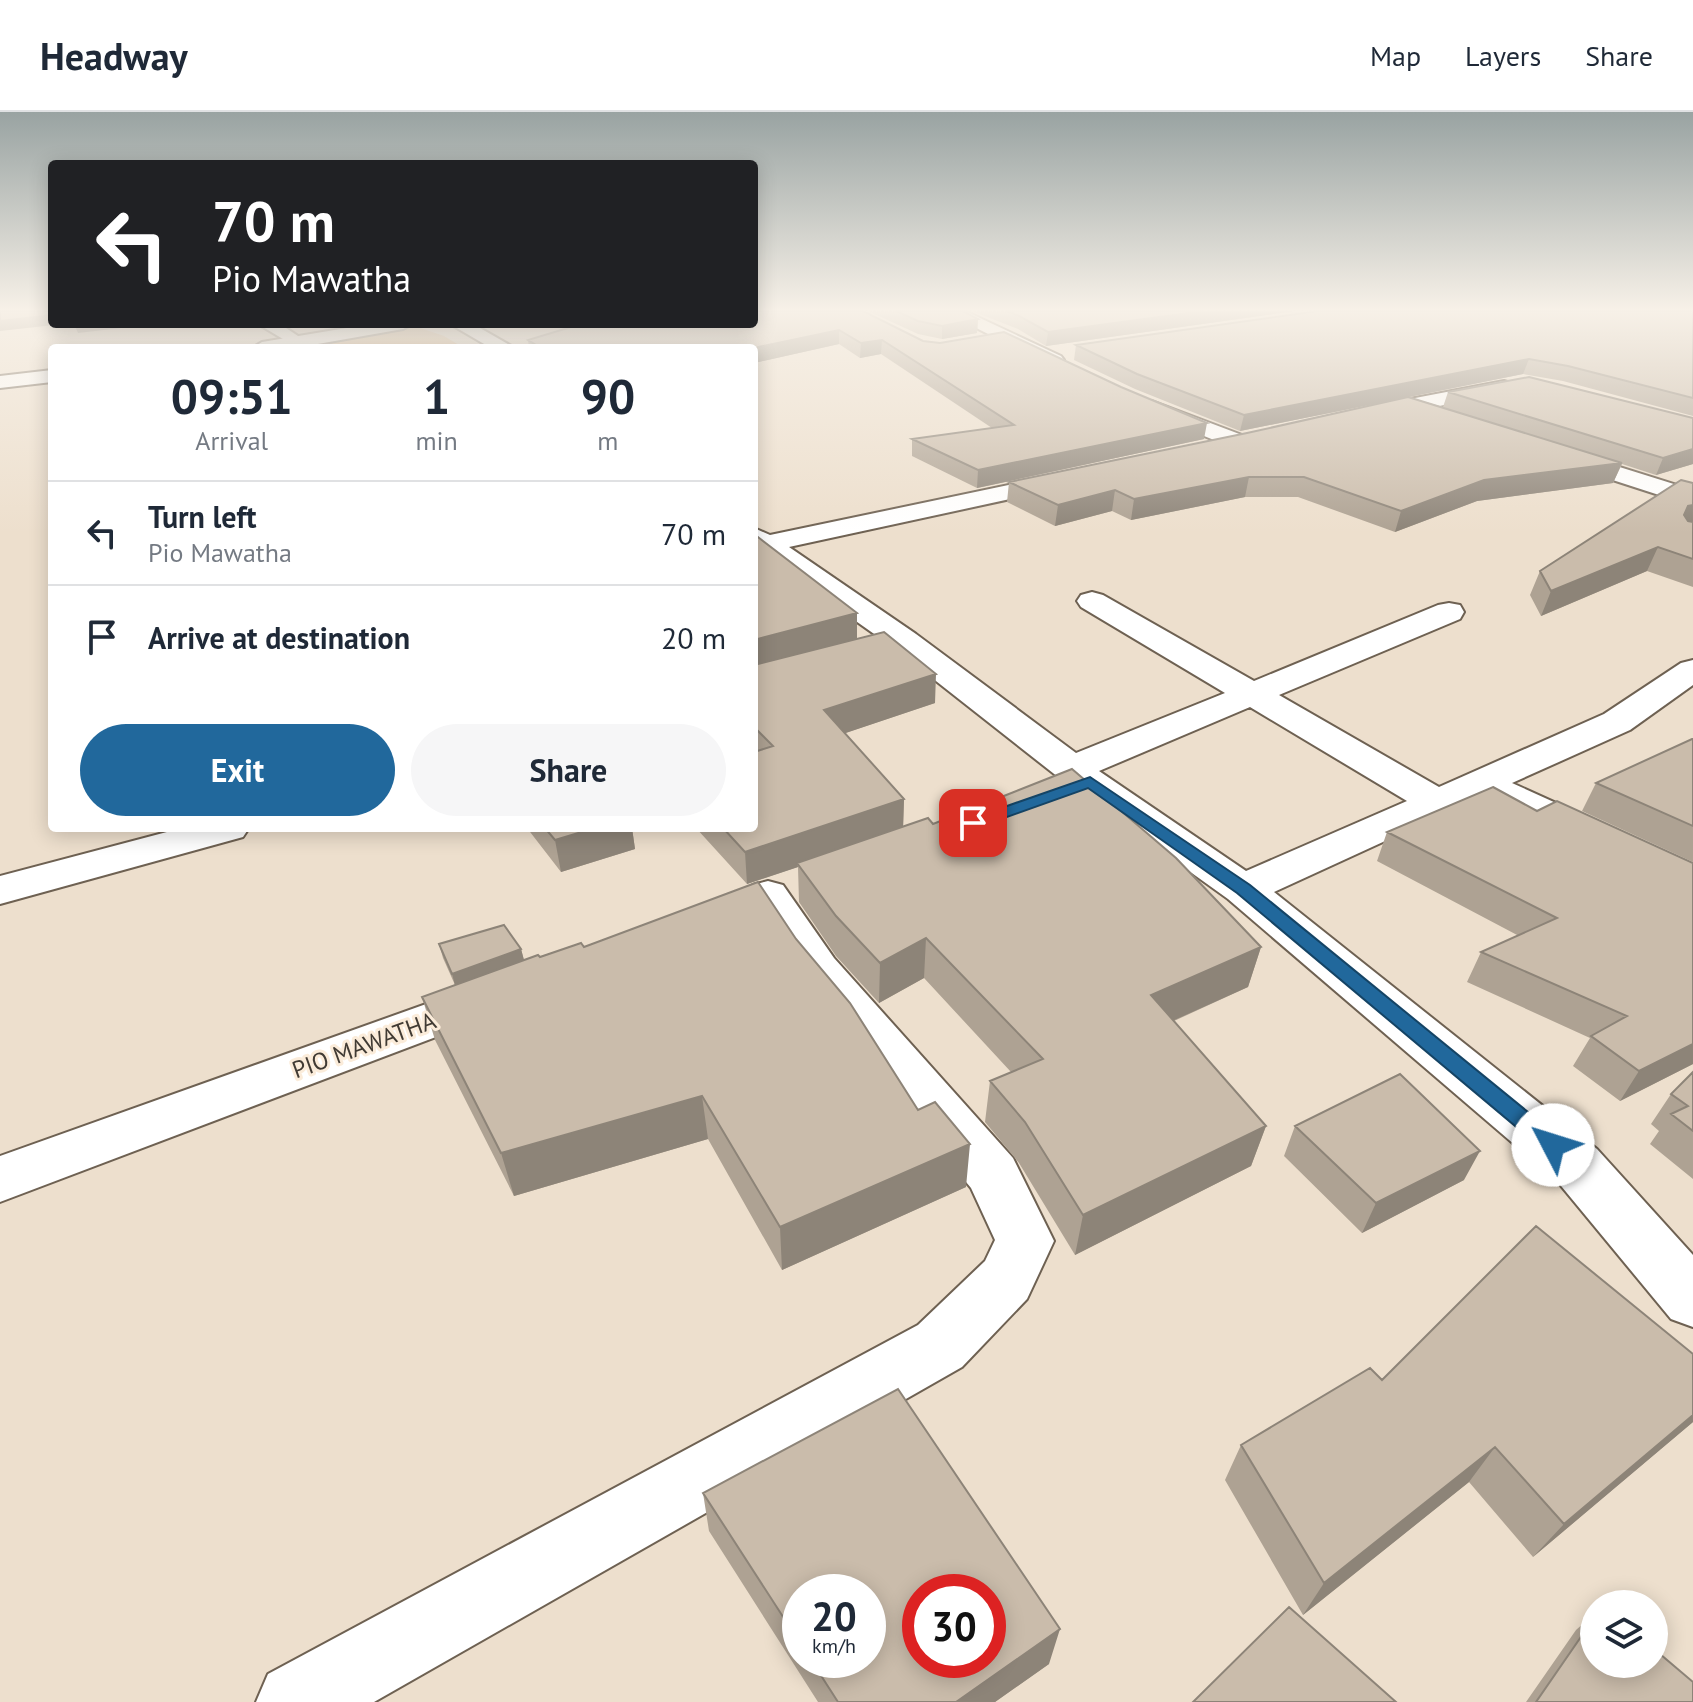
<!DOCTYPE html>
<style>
:root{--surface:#fff;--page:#f6f6f7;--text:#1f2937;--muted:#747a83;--line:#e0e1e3;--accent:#21689c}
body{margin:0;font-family:"PT Sans",sans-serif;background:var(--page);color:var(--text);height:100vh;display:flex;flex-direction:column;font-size:30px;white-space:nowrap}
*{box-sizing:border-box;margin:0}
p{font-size:26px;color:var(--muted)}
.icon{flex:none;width:44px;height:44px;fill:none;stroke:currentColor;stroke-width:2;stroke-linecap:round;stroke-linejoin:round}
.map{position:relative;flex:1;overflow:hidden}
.drawer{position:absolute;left:48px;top:232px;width:710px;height:488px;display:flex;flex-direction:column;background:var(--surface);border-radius:8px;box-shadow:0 4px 20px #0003}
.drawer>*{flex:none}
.top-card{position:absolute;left:48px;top:48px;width:710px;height:168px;border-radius:8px;box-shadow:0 4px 20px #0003;background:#202124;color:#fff;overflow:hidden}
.tools{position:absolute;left:1580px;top:1478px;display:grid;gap:16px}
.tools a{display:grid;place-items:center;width:88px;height:88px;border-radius:50%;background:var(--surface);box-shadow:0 4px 20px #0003;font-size:40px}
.speed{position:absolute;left:782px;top:1462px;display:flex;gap:16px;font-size:40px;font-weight:700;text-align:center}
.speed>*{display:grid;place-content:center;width:104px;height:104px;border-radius:50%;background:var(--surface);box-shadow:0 4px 20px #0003;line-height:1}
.speed small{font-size:20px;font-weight:400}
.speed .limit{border:12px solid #d22;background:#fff;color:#111}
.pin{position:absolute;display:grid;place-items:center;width:68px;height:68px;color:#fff;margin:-34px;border-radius:16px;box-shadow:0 4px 12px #0006}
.me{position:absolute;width:88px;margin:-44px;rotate:310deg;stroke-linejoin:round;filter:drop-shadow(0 0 6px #0008)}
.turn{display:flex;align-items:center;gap:28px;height:168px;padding:0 32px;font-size:36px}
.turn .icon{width:104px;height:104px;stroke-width:2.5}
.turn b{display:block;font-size:56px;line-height:68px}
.eta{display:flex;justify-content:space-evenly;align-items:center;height:136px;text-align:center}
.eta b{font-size:48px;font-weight:800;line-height:56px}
.action{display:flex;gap:16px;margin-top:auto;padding:16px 32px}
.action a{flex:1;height:92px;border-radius:48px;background:var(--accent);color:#fff;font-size:32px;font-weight:800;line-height:92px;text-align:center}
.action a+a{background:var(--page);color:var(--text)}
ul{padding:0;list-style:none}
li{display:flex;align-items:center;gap:24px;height:104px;padding:0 32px;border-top:2px solid var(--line)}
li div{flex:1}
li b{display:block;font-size:30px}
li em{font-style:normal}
header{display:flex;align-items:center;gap:48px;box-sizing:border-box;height:112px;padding:0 40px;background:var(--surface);border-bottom:2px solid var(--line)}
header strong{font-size:38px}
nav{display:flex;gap:44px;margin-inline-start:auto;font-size:28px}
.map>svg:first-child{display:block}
.green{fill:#e5b87f}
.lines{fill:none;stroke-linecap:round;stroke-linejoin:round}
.minor-casing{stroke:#6e6152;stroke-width:4}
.tertiary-casing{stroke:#6e6152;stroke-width:4}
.minor{fill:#fff;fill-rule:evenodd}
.tertiary{fill:#fff;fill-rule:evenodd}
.wall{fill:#aea293;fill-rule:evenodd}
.shaded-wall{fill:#8d8478}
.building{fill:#cabcab;stroke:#8d8478;stroke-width:2;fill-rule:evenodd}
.route{fill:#21689c;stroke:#154465;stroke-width:2}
.labels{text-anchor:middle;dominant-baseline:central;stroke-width:6;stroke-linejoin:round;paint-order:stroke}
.street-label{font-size:24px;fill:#413b34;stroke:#fbecda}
</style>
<header>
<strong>Headway</strong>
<nav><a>Map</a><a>Layers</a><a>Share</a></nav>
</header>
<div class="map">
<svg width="1693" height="1590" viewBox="0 0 1693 1590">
<rect width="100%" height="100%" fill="#eddfcd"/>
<!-- green -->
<path class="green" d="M 414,214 L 444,224 L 464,236 L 300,236 Z"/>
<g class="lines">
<defs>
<path id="minor" d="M 943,199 L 965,199 L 1061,244 L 1064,248 L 1061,252 L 1047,252 Z
M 258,212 L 280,212 L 307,230 L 298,236 Z
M 450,212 L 473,212 L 515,236 L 491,236 Z
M 1504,269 L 1511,271 L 1514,275 L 1511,279 L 1368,309 L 1357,302 L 1368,295 Z
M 1152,289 L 1250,326 L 1254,331 L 1250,336 L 1234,336 L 1144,300 L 1141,295 Z
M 1562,337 L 1693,378 L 1693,394 L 1554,349 L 1550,344 L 1554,339 Z
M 1066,361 L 1075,363 L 1078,368 L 1075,373 L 789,435 L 916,522 L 1076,641 L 1225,581 L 1081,495 L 1077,489 L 1081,483 L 1092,480 L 1103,483 L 1254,569 L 1438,493 L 1449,491 L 1460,493 L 1464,500 L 1460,507 L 1279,583 L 1439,675 L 1604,602 L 1681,551 L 1693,548 L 1693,573 L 1630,618 L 1512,671 L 1693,753 L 1693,782 L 1678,778 L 1481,685 L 1274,780 L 1597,1037 L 1693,1143 L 1693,1215 L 1671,1207 L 1557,1069 L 1228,787 L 1058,665 L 894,536 L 754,437 L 754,416 L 770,423 ZM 1250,595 L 1407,689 L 1246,759 L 1099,659 Z
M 182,716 L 249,716 L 243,725 L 0,792 L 0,764 Z
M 768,769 L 783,773 L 834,846 L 1013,1046 L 1054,1129 L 1027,1187 L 962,1255 L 374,1590 L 256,1590 L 268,1562 L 918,1213 L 985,1149 L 995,1128 L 971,1076 L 800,868 L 746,783 L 753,773 Z
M 485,871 L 502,876 L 509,888 L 502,900 L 0,1090 L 0,1044 Z"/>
<path id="tertiary" d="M 371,212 L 412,212 L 403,217 L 295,236 L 252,236 L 262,230 Z
M 52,258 L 52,270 L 0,276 L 0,264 Z"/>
</defs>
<!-- minor casing -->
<use href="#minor" class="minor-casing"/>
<!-- tertiary casing -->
<use href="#tertiary" class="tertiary-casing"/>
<!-- minor -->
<use href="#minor" class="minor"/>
<!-- tertiary -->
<use href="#tertiary" class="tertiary"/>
</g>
<!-- wall -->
<path class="wall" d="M 754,199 L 923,229 L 1204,327 L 977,376 L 912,344 L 912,327 L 992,316 L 881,242 L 860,246 L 839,232 L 754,251 L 754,236 L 529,236 L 528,228 Z
M 864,199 L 963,199 L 978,207 L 977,221 L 942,227 L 918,222 L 868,199 Z
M 972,199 L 1295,199 L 1046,234 L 1018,217 Z
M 1693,199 L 1693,304 L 1563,269 L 1523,262 L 1409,285 L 1443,295 L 1448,280 L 1693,306 L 1693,352 L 1656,363 L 1622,352 L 1613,371 L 1477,389 L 1395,420 L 1298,385 L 1245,385 L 1131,408 L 1112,399 L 1055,414 L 1007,390 L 1009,370 L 1247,321 L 1389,289 L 1240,319 L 1135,277 L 1074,248 L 1076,233 Z
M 1693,371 L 1693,475 L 1647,459 L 1541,504 L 1530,483 L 1540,459 Z
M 754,422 L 857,501 L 857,527 L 935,591 L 845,621 L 904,687 L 903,715 L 933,712 L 1261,835 L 1248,875 L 1174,909 L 1266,1014 L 1251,1054 L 1075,1143 L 1019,1051 L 985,1010 L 990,969 L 1011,960 L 924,866 L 879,891 L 836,844 L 799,790 L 798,755 L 747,772 L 696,716 L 754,716 Z
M 1693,627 L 1693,750 L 1582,699 L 1596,671 Z
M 1537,699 L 1693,751 L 1693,952 L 1620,989 L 1573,954 L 1590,926 L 1467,870 L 1481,840 L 1519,824 L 1377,749 L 1387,720 Z
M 527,716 L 632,716 L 635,737 L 561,760 Z
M 796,827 L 966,1075 L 782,1158 L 708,1027 L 514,1084 L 435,928 L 422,885 L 455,873 L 443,846 L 439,832 L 521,837 L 524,848 L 584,835 Z
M 1693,960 L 1693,1067 L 1650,1032 L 1659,1019 L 1651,1012 L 1671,982 Z
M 1295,1014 L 1464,1068 L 1362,1121 L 1284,1044 Z
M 1693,1242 L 1693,1310 L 1533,1445 L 1469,1370 L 1303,1503 L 1225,1368 L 1241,1333 L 1382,1268 Z
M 703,1381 L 1049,1552 L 995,1590 L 818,1590 L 709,1419 ZM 800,1480 L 868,1548 L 800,1548 Z
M 1594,1502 L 1594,1552 L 1693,1590 L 1526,1590 L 1576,1518 Z"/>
<!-- shaded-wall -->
<path class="shaded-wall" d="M 1203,199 L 1295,199 L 1046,234 L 1048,220 Z
M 52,203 L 52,212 L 63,212 L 0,219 L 0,209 Z
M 978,207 L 977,221 L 942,227 L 942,214 Z
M 74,212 L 156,212 L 78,221 Z
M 193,212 L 210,212 L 194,215 Z
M 839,218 L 839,232 L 754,251 L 754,236 Z
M 882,228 L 881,242 L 860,246 L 861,231 Z
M 1529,247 L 1523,262 L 1240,319 L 1244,303 Z
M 1207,311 L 1204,327 L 977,376 L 978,358 Z
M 1693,337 L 1693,352 L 1656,363 L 1663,346 Z
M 1622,351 L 1613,371 L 1477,389 L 1395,420 L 1401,399 L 1484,368 Z
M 1249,365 L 1245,385 L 1131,408 L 1134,387 Z
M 1115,378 L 1112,399 L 1055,414 L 1058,393 Z
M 1693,393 L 1693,413 L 1678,416 L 1688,394 Z
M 1658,435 L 1647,459 L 1541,504 L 1551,479 Z
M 857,501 L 857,529 L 754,557 L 754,528 Z
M 936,562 L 935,591 L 825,628 L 824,598 Z
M 904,687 L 903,718 L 797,751 L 798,755 L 747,772 L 745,740 Z
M 595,716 L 632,716 L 635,737 L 561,760 L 555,728 Z
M 926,826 L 924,866 L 879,891 L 880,851 Z
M 1261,835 L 1248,875 L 1141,923 L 1151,883 Z
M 521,837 L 525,852 L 456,877 L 452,862 Z
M 1693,932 L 1693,952 L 1620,989 L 1639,959 Z
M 702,984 L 708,1027 L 514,1084 L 501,1041 Z
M 1266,1014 L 1251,1054 L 1075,1143 L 1083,1103 Z
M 970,1032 L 966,1075 L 782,1158 L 780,1115 Z
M 1480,1039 L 1464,1068 L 1362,1121 L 1376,1091 Z
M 1693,1303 L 1693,1310 L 1533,1445 L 1564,1412 Z
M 1495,1335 L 1469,1370 L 1303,1503 L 1324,1471 Z
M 1060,1517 L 1049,1552 L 995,1590 L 956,1590 Z"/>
<!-- building -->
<path class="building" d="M 0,199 L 52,199 L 52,203 L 0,209 Z
M 754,199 L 863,199 L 923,229 L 940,231 L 1004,220 L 1121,275 L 1207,311 L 978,358 L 912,327 L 1014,313 L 882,228 L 861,231 L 839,218 L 754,236 L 541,236 L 528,228 L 581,212 L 754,212 Z
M 896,199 L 963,199 L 978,207 L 942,214 L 918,209 Z
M 1007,199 L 1203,199 L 1048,220 L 1019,204 Z
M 1318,199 L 1693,199 L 1693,286 L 1568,254 L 1529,247 L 1244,303 L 1137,262 L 1076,233 Z
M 1529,265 L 1693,306 L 1693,337 L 1663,346 L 1448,280 Z
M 1408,285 L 1622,351 L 1484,368 L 1401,399 L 1304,365 L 1249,365 L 1134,387 L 1115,378 L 1058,393 L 1009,370 L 1247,321 Z
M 1681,368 L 1693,371 L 1693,393 L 1688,394 L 1684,403 L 1688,409 L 1693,410 L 1693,447 L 1658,435 L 1551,479 L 1540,459 Z
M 754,422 L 857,501 L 754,528 Z
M 884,520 L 936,562 L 824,598 L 904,687 L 745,740 L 723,716 L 754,716 L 754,640 L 773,634 L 754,615 L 754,553 Z
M 1692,627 L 1693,627 L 1693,714 L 1596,671 Z
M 1072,657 L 1176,746 L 1261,835 L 1151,883 L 1266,1014 L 1083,1103 L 1025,1010 L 990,969 L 1043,947 L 926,826 L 880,851 L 836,804 L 797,751 L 928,706 L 933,712 Z
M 1493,675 L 1537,699 L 1557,689 L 1693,751 L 1693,932 L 1639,959 L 1591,924 L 1627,904 L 1481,840 L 1557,806 L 1387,720 Z
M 545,716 L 595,716 L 555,728 Z
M 758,770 L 796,827 L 850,891 L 918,998 L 935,990 L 970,1032 L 780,1115 L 702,984 L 501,1041 L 422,885 L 538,843 L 540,845 L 581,831 L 584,835 Z
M 504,813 L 521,837 L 452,862 L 439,832 Z
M 1693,960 L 1693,1019 L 1671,1002 L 1688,994 L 1671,982 Z
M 1400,962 L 1480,1039 L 1376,1091 L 1295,1014 Z
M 1536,1114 L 1693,1242 L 1693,1303 L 1564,1412 L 1495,1335 L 1324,1471 L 1241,1333 L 1370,1256 L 1382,1268 Z
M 898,1277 L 1060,1517 L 956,1590 L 838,1590 L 811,1548 L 868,1548 L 868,1480 L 800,1480 L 800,1531 L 703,1381 ZM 920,1480 L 988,1480 L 988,1548 L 920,1548 Z
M 1289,1495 L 1396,1590 L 1193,1590 Z
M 1594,1506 L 1594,1552 L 1654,1552 L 1654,1537 L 1693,1570 L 1693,1590 L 1536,1590 Z"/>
<!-- sky -->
<linearGradient id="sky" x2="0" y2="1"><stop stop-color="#99a3a2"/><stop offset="0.47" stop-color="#f7f1e8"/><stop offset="1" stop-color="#f7f1e8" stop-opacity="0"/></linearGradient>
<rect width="1693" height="421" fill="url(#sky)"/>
<!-- route -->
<path class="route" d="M 1090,665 L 1250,773 L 1561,1027 L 1564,1033 L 1561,1039 L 1553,1042 L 1545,1039 L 1237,781 L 1088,676 L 979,715 L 967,715 L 964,711 L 967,708 Z"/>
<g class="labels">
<!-- street labels -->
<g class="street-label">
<text transform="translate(364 933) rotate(-20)">PIO MAWATHA</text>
</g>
</g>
</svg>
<div class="tools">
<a><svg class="icon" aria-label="layers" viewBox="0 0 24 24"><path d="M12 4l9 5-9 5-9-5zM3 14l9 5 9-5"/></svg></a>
</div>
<div class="speed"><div>20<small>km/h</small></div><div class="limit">30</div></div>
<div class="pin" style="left:973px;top:711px;background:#d93025"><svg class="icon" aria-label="arrive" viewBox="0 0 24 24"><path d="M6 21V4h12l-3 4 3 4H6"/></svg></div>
<svg class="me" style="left:1553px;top:1033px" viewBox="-20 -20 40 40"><circle r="19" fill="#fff"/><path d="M0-13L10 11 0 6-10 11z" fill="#21689c"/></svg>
<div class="top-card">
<div class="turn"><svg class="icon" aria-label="left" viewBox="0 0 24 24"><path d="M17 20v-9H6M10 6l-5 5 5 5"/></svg><div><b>70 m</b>Pio Mawatha</div></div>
</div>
<section class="drawer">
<div class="eta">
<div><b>09:51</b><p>Arrival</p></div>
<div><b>1</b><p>min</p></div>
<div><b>90</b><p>m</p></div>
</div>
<ul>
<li><svg class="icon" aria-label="left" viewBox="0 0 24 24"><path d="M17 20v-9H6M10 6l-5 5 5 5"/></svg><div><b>Turn left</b><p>Pio Mawatha</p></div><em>70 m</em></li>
<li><svg class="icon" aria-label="arrive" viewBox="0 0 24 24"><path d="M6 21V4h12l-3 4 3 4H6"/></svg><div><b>Arrive at destination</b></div><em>20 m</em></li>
</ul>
<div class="action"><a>Exit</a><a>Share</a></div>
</section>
</div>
